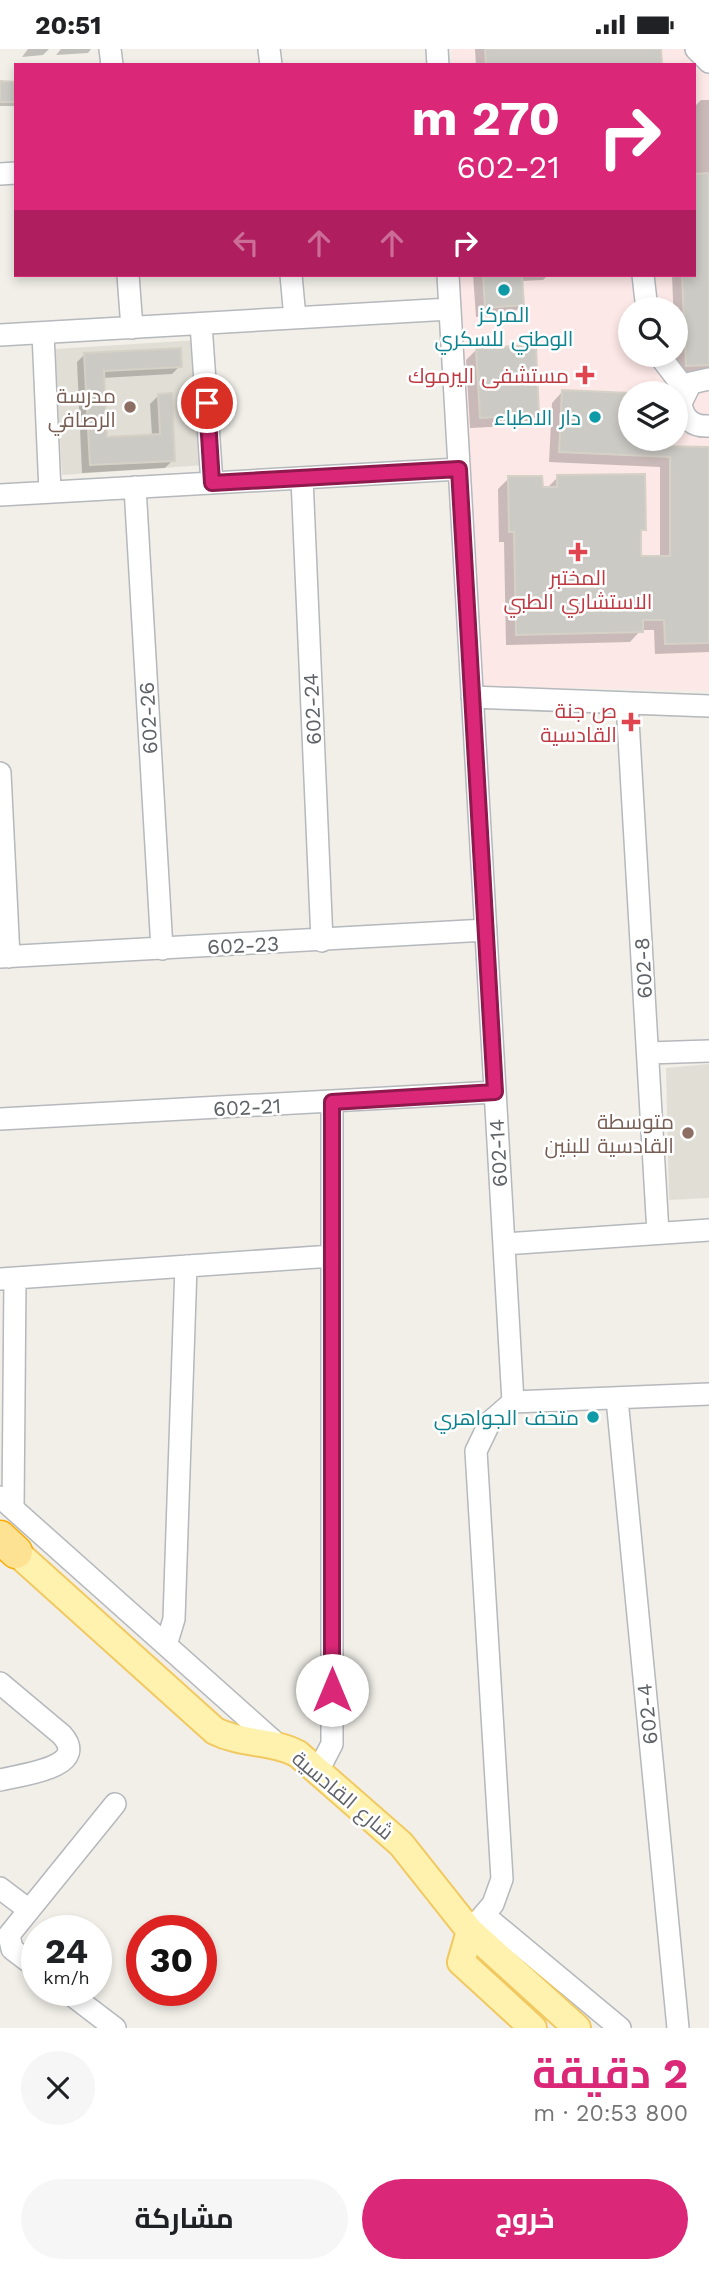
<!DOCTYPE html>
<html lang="ar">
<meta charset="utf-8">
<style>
:root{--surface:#fff;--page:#f6f6f6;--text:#202124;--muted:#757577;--accent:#db2777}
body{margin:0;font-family:"Work Sans",Cairo,sans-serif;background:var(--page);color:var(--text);direction:rtl;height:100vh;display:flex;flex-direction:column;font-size:26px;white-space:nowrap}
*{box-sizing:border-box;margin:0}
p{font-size:23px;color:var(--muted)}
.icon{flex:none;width:38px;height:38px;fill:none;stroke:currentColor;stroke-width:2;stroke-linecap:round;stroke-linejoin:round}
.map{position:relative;height:1979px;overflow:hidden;direction:ltr}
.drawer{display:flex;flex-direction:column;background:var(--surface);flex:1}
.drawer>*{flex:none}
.banner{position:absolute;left:14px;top:14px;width:682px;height:214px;border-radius:0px;box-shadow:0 4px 10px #0003;direction:rtl;background:#db2777;color:#fff;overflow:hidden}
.buttons{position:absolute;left:618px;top:248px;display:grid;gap:14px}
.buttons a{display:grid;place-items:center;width:70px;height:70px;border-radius:50%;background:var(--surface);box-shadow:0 4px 10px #0003;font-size:35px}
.speed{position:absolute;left:21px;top:1866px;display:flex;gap:14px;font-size:35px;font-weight:700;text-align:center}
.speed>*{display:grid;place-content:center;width:91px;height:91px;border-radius:50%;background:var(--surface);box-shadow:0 4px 10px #0003;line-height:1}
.speed small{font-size:18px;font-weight:400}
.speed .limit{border:10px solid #d22;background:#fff;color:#111}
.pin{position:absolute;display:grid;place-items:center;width:60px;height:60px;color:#fff;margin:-30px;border:4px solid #fff;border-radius:50%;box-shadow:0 2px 7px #0007}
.me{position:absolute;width:77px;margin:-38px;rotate:0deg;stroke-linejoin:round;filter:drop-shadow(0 0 5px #0008)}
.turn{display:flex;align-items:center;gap:24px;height:147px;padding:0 21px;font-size:32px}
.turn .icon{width:91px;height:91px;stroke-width:2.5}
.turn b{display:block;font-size:49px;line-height:60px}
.lanes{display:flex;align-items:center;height:66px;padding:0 21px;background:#0003;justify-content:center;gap:35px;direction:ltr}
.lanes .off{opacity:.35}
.round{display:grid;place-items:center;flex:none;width:74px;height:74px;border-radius:37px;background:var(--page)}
.overview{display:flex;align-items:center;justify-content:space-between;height:119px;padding:0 21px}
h1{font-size:42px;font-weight:700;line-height:52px;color:var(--accent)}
.button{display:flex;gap:14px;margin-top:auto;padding:14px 21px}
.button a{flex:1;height:80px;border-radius:42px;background:var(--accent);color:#fff;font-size:28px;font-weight:700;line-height:80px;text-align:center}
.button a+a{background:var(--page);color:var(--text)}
.status{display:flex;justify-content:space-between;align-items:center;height:49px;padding:0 35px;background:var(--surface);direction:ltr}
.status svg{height:19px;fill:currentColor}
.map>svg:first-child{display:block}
.education{fill:#e1ded6}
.medical{fill:#fce8e6;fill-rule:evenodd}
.shadow{fill:#0003}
.building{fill:#cccac5;stroke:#d6d1c6;stroke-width:2}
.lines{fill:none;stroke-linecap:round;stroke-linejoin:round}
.minor-casing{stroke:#b5b8bc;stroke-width:24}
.major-casing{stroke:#f2c960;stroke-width:30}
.highway-casing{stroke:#f9ab00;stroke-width:35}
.minor{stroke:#fff;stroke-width:21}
.major{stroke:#fff2af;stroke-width:26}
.highway{stroke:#fde293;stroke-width:32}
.route-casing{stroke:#8e194d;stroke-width:18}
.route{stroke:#db2777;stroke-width:12}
.culture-dot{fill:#0f9aa8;stroke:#fff;stroke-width:2.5}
.health-dot{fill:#e0444e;stroke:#fff;stroke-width:2.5}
.education-dot{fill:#8d6e63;stroke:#fff;stroke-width:2.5}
.labels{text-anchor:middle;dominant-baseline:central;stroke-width:5;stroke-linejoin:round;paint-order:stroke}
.culture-label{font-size:21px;fill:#0d838f;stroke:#fff;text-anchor:end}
.health-label{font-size:21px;fill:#be3a42;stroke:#fff;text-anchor:end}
.education-label{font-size:21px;fill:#785e54;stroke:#fff;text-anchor:end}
.street-label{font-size:21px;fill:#5f6368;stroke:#fff}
</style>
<div class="status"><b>20:51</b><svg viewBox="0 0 49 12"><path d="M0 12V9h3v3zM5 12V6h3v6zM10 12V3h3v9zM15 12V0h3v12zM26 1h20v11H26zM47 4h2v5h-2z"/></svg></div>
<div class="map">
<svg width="709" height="1979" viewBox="0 0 709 1979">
<rect width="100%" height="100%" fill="#f1efe8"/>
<!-- education -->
<path class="education" d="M 198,291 L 205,416 L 62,426 L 55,300 Z
M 709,1015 L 709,1149 L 669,1151 L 666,1019 Z"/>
<!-- medical -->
<path class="medical" d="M 452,0 L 709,0 L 709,642 L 471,637 L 459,226 L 695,226 L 695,16 L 452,16 ZM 630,261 L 676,261 L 676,306 L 630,306 ZM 630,345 L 676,345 L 676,390 L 630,390 Z"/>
<!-- shadow -->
<path class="shadow" d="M 28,0 L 49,0 L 43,6 L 22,8 Z
M 61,0 L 91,0 L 88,4 L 56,6 Z
M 475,0 L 660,0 L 661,16 L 476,16 Z
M 16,33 L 16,57 L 0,57 L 0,35 Z
M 701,51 L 709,51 L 709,325 L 676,327 L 672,226 L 695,226 L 695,57 Z
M 473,226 L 548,226 L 543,231 L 521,232 L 522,255 L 513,265 L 476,268 Z
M 477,300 L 538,365 L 527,376 L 470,379 L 466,311 Z
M 85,305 L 180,317 L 172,325 L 102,329 L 105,390 L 152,387 L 150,355 L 158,347 L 173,411 L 165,419 L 82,424 L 77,313 Z
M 562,343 L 630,346 L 630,390 L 654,399 L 709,400 L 709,603 L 655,605 L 654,581 L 641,581 L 630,593 L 506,596 L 504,493 L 499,493 L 498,440 L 509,429 L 541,440 L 547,439 L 558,428 L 644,480 L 639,485 L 639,509 L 660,509 L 660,418 L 549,413 L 552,354 Z"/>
<!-- building -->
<path class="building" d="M 485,0 L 661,0 L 662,16 L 486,16 Z
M 0,32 L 16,33 L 16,53 L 0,53 Z
M 709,124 L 709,316 L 686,317 L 682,226 L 695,226 L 695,125 Z
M 483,226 L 522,226 L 524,256 L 485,259 Z
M 536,296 L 539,366 L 480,369 L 476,299 Z
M 181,299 L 182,318 L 104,322 L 107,388 L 160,385 L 158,345 L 172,344 L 175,412 L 90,416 L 84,304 Z
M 562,341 L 630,344 L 630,390 L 656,390 L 655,397 L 709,398 L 709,594 L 665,595 L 664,571 L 643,571 L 643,583 L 516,586 L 514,483 L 509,483 L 508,427 L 542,427 L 543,438 L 557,438 L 557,426 L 645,425 L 646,481 L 641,481 L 641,507 L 670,507 L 670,408 L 559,403 Z"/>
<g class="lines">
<defs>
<path id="minor" d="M 110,0 L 112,16
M 269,0 L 271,16
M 437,0 L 438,16
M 696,0 L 709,13
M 0,125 L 16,124
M 128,226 L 132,279
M 291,226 L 295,269
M 448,226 L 513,1353
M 643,226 L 647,261
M 201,275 L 212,434
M 43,284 L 50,443
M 0,286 L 450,260
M 659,306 L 685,340
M 709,330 L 691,334 L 681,354 C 683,370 693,378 709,377
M 302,429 L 322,892
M 135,438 L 162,900
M 0,446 L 459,420
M 472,648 L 709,657
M 627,654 L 658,1184
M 0,724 L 9,908
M 0,908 L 486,881
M 648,1004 L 709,1002
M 0,1070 L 495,1043
M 504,1195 L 709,1181
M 0,1230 L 332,1207
M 617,1350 L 678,1979
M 513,1353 L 709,1345
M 0,1448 L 278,1696
M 13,1459 L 15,1229
M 166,1596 L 174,1570 L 186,1217
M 0,1634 L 62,1686 C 91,1719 19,1726 0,1731
M 318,1722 L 332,1695 L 332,1053
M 0,1839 L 29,1861
M 484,1866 L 620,1979
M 470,1882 L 493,1855 L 502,1830 L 476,1402 L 490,1373 L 513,1353
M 37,1919 L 12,1900 L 9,1886 L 115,1755
M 65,1941 L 115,1979"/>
<path id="major" d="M 16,1503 L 215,1682 C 243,1696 272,1691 298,1705 L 401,1795 L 470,1882 L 577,1979
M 470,1882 L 461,1913 L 533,1979"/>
<path id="highway" d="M 0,1488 L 16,1503"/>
</defs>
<!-- minor casing -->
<use href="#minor" class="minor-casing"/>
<!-- major casing -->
<use href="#major" class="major-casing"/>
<!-- highway casing -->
<use href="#highway" class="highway-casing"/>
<!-- minor -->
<use href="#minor" class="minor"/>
<!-- major -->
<use href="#major" class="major"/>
<!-- highway -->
<use href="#highway" class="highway"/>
</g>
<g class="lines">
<defs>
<path id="route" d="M 207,354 L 212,434 L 459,420 L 495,1043 L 332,1053 L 332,1641"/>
</defs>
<!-- route casing -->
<use href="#route" class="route-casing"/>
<!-- route -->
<use href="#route" class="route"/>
</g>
<!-- markers -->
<g class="culture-dot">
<circle cx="504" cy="241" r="7"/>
<circle cx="595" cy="368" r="7"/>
<circle cx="593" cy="1368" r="7"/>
</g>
<g class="health-dot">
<path d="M581.5 315.5h7v7h7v7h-7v7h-7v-7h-7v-7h7z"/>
<path d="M574.5 492.5h7v7h7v7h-7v7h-7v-7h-7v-7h7z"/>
<path d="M627.5 662.5h7v7h7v7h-7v7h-7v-7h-7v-7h7z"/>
</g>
<g class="education-dot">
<circle cx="130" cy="358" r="7"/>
<circle cx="688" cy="1084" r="7"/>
</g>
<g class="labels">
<!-- culture labels -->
<g class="culture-label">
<text x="504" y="265" text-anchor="middle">المركز<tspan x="504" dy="24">الوطني للسكري</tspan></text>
<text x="581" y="368">دار الاطباء</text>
<text x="579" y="1368">متحف الجواهري</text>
</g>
<!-- health labels -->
<g class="health-label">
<text x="569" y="326">مستشفى اليرموك</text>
<text x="578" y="528" text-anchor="middle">المختبر<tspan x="578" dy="24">الاستشاري الطبي</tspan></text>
<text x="617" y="661">ص جنة<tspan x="617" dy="24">القادسية</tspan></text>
</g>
<!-- education labels -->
<g class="education-label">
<text x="116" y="346">مدرسة<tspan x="116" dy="24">الرصافي</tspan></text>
<text x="674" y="1072">متوسطة<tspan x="674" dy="24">القادسية للبنين</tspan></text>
</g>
<!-- street labels -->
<g class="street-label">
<text transform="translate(312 660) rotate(-93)">602-24</text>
<text transform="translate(148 669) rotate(-93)">602-26</text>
<text transform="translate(243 896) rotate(-3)">602-23</text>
<text transform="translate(643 919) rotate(-93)">602-8</text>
<text transform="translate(247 1058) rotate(-3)">602-21</text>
<text transform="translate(498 1104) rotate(-93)">602-14</text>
<text transform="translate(647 1665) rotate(-96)">602-4</text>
<text transform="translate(343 1746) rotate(40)">شارع القادسية</text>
</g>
</g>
</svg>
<div class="buttons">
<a><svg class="icon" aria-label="search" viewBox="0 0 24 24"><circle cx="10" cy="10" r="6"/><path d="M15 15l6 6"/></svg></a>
<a><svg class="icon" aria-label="layers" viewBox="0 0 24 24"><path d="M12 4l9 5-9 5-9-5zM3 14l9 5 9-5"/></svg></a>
</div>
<div class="speed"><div>24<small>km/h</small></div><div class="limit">30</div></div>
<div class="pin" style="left:207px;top:354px;background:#d93025"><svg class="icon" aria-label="arrive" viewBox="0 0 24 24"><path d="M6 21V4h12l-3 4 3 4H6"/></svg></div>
<svg class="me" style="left:332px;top:1641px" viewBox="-20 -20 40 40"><circle r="19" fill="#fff"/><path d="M0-13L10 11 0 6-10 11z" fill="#db2777"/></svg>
<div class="banner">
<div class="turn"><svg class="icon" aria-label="right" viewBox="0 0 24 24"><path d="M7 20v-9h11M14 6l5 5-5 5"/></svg><div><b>270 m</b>602-21</div></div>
<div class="lanes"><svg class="icon off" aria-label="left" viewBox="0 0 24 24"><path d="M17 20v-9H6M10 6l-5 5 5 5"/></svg><svg class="icon off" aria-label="ahead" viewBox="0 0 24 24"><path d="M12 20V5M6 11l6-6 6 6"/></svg><svg class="icon off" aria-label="ahead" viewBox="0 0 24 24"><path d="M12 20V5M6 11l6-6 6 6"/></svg><svg class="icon" aria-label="right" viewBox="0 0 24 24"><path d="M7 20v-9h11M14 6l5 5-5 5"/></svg></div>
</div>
</div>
<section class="drawer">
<div class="overview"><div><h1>2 دقيقة</h1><p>800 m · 20:53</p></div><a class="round"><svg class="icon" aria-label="close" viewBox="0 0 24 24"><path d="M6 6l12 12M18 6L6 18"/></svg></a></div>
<div class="button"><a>خروج</a><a>مشاركة</a></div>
</section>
